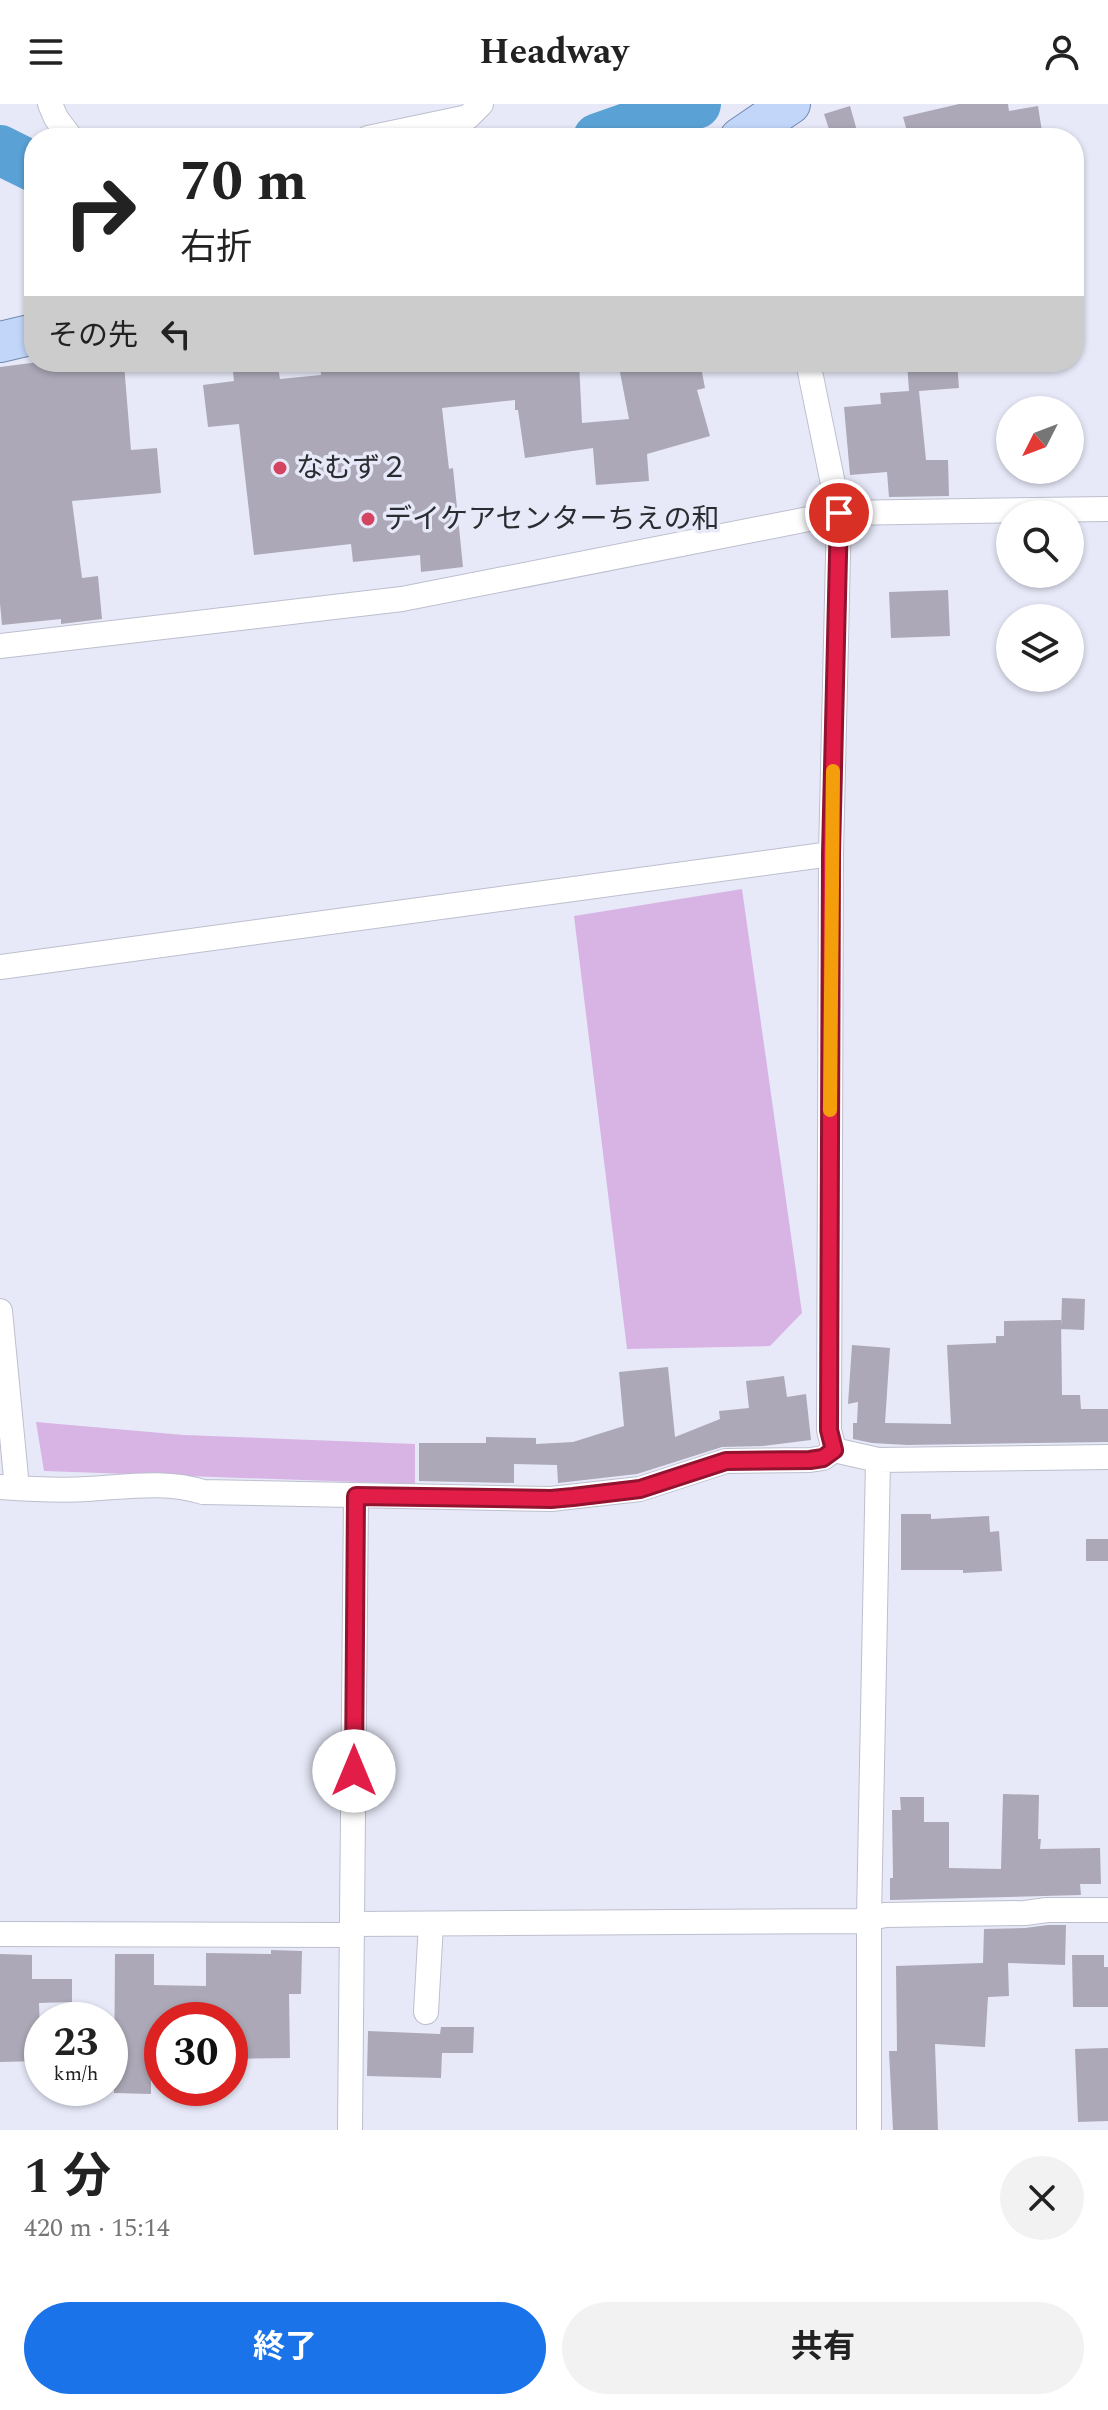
<!DOCTYPE html>
<html lang="ja">
<meta charset="utf-8">
<style>
:root{--surface:#fff;--page:#f2f2f2;--text:#222;--muted:#767676;--accent:#1a73e8}
body{margin:0;font-family:Spectral,"Noto Sans JP",serif;background:var(--page);color:var(--text);height:100vh;display:flex;flex-direction:column;font-size:30px;white-space:nowrap}
*{box-sizing:border-box;margin:0}
p{font-size:26px;color:var(--muted)}
.icon{flex:none;width:44px;height:44px;fill:none;stroke:currentColor;stroke-width:2;stroke-linecap:round;stroke-linejoin:round}
.map{position:relative;height:2026px;overflow:hidden}
.drawer{display:flex;flex-direction:column;background:var(--surface);flex:1}
.drawer>*{flex:none}
.banner{position:absolute;left:24px;top:24px;width:1060px;height:244px;border-radius:32px;box-shadow:0 2px 6px #0004;background:#fff;color:var(--text);overflow:hidden}
.needle{width:52px;rotate:228deg}
.tools{position:absolute;left:996px;top:292px;display:grid;gap:16px}
.tools a{display:grid;place-items:center;width:88px;height:88px;border-radius:50%;background:var(--surface);box-shadow:0 2px 6px #0004;font-size:40px}
.speed{position:absolute;left:24px;top:1898px;display:flex;gap:16px;font-size:40px;font-weight:700;text-align:center}
.speed>*{display:grid;place-content:center;width:104px;height:104px;border-radius:50%;background:var(--surface);box-shadow:0 2px 6px #0004;line-height:1}
.speed small{font-size:20px;font-weight:400}
.speed .limit{border:12px solid #d22;background:#fff;color:#111}
.pin{position:absolute;display:grid;place-items:center;width:68px;height:68px;color:#fff;margin:-34px;border:4px solid #fff;border-radius:50%;box-shadow:0 2px 8px #0007}
.me{position:absolute;width:88px;margin:-44px;rotate:0deg;stroke-linejoin:round;filter:drop-shadow(0 0 6px #0008)}
.turn{display:flex;align-items:center;gap:28px;height:168px;padding:0 24px;font-size:36px}
.turn .icon{width:104px;height:104px;stroke-width:2.5}
.turn b{display:block;font-size:56px;line-height:68px}
.then{display:flex;align-items:center;height:76px;padding:0 24px;background:#0003;gap:16px;font-size:30px}
.round{display:grid;place-items:center;flex:none;width:84px;height:84px;border-radius:42px;background:var(--page)}
.head{display:flex;align-items:center;justify-content:space-between;height:136px;padding:0 24px}
h1{font-size:48px;font-weight:700;line-height:60px}
.action{display:flex;gap:16px;margin-top:auto;padding:16px 24px}
.action a{flex:1;height:92px;border-radius:48px;background:var(--accent);color:#fff;font-size:32px;font-weight:700;line-height:92px;text-align:center}
.action a+a{background:var(--page);color:var(--text)}
header{display:flex;justify-content:space-between;align-items:center;height:104px;padding:0 24px;background:var(--surface);font-size:36px;font-weight:700}
.map>svg:first-child{display:block}
.green{fill:#d8b4e5}
.lines{fill:none;stroke-linecap:round;stroke-linejoin:round}
.river{stroke:#5aa2d5;stroke-width:50}
.building{fill:#aca8b7}
.minor-casing{stroke:#bdbfce;stroke-width:26}
.primary-casing{stroke:#7188b0;stroke-width:42}
.minor{stroke:#fff;stroke-width:24}
.primary{stroke:#c1d6f9;stroke-width:40}
.route-casing{stroke:#92132f;stroke-width:20}
.route{stroke:#e11d48;stroke-width:14}
.slow{stroke:#f59e0b;stroke-width:14}
.poi-dot{fill:#d44461;stroke:#e7e9f8;stroke-width:3}
.labels{text-anchor:middle;dominant-baseline:central;stroke-width:7;stroke-linejoin:round;paint-order:stroke}
.poi-label{font-size:28px;fill:#2b2c31;stroke:#e7e9f8;text-anchor:start}
</style>
<header><svg class="icon" aria-label="menu" viewBox="0 0 24 24"><path d="M4 6h16M4 12h16M4 18h16"/></svg>Headway<svg class="icon" aria-label="person" viewBox="0 0 24 24"><circle cx="12" cy="8" r="4"/><path d="M4 21q1-7 8-7t8 7"/></svg></header>
<div class="map">
<svg width="1108" height="2026" viewBox="0 0 1108 2026">
<rect width="100%" height="100%" fill="#e7e9f8"/>
<!-- green -->
<path class="green" d="M 742,785 L 802,1209 L 770,1242 L 627,1245 L 574,812 Z
M 36,1318 L 184,1331 L 415,1340 L 415,1380 L 44,1367 Z"/>
<g class="lines">
<!-- river -->
<path class="river" d="M 598,34 L 696,0
M 0,46 L 34,63"/>
</g>
<!-- building -->
<path class="building" d="M 959,0 L 1008,0 L 1009,7 L 1038,2 L 1043,34 L 909,34 L 903,13 Z
M 850,2 L 859,34 L 832,34 L 824,10 Z
M 39,258 L 58,258 L 59,266 L 124,260 L 131,346 L 157,344 L 161,389 L 72,397 L 82,474 L 98,472 L 102,515 L 61,520 L 61,515 L 2,521 L 0,499 L 0,263 Z
M 320,258 L 579,258 L 582,319 L 629,315 L 618,258 L 700,258 L 705,284 L 697,286 L 710,332 L 647,350 L 649,377 L 596,381 L 593,344 L 525,354 L 518,306 L 515,306 L 515,296 L 442,304 L 449,365 L 453,364 L 463,463 L 421,468 L 420,451 L 353,458 L 351,440 L 254,451 L 239,320 L 208,323 L 203,281 L 234,277 L 233,268 L 278,263 L 280,275 L 321,271 Z
M 907,258 L 957,258 L 959,284 L 919,287 L 926,356 L 948,356 L 949,392 L 889,393 L 887,368 L 850,371 L 844,303 L 881,300 L 880,289 L 909,287 Z
M 948,486 L 950,532 L 891,534 L 889,488 Z
M 1062,1194 L 1085,1195 L 1084,1226 L 1061,1225 Z
M 1061,1216 L 1062,1291 L 1080,1291 L 1081,1305 L 1108,1305 L 1108,1338 L 907,1341 L 872,1339 L 853,1335 L 853,1319 L 857,1319 L 858,1298 L 848,1300 L 852,1241 L 890,1244 L 885,1319 L 951,1320 L 947,1241 L 996,1239 L 996,1232 L 1004,1232 L 1004,1217 Z
M 668,1263 L 675,1333 L 720,1315 L 719,1307 L 749,1304 L 746,1277 L 784,1272 L 787,1293 L 806,1290 L 811,1336 L 763,1342 L 722,1343 L 637,1370 L 558,1379 L 557,1361 L 514,1360 L 514,1379 L 419,1377 L 419,1339 L 486,1339 L 486,1333 L 536,1334 L 536,1340 L 573,1338 L 624,1322 L 619,1268 Z
M 901,1410 L 931,1410 L 931,1415 L 989,1412 L 990,1428 L 999,1427 L 1002,1467 L 963,1469 L 963,1466 L 901,1466 Z
M 1086,1435 L 1108,1435 L 1108,1457 L 1086,1457 Z
M 1003,1690 L 1039,1691 L 1038,1735 L 1041,1735 L 1040,1745 L 1100,1744 L 1101,1780 L 1080,1780 L 1081,1791 L 890,1796 L 890,1774 L 893,1774 L 892,1706 L 901,1706 L 900,1693 L 924,1693 L 924,1718 L 949,1718 L 949,1764 L 1001,1765 Z
M 1048,1821 L 1066,1821 L 1065,1861 L 1008,1859 L 1009,1892 L 988,1893 L 985,1943 L 935,1940 L 938,2026 L 893,2026 L 889,1947 L 897,1947 L 896,1862 L 983,1859 L 984,1825 L 1025,1824 Z
M 271,1846 L 302,1847 L 301,1890 L 289,1890 L 290,1954 L 230,1955 L 230,1916 L 162,1916 L 162,1956 L 151,1956 L 151,1990 L 114,1989 L 115,1850 L 154,1850 L 154,1881 L 206,1882 L 206,1849 L 271,1850 Z
M 0,1850 L 32,1851 L 32,1875 L 72,1875 L 72,1898 L 39,1899 L 41,1957 L 0,1958 Z
M 1072,1851 L 1104,1851 L 1104,1863 L 1108,1863 L 1108,1903 L 1073,1903 Z
M 441,1923 L 474,1923 L 473,1949 L 442,1949 L 441,1974 L 367,1972 L 368,1927 L 440,1930 Z
M 1108,1944 L 1108,2017 L 1078,2018 L 1075,1945 Z"/>
<g class="lines">
<defs>
<path id="minor" d="M 50,0 L 56,14 L 71,34
M 368,34 L 468,13 L 481,0
M 808,258 L 839,409 L 831,750 L 829,1326 L 834,1346
M 0,542 L 402,495 L 839,409 L 1108,405
M 0,863 L 831,750
M 0,1207 L 17,1384
M 834,1346 L 878,1356 L 1108,1353
M 0,1383 C 28,1385 58,1387 87,1385 C 125,1383 166,1376 203,1388 L 551,1395 L 640,1385 L 726,1357 L 810,1356 L 823,1354 L 834,1346
M 353,1820 L 858,1817 L 885,1811 L 1025,1809 L 1047,1806 L 1108,1806
M 0,1830 L 352,1831
M 426,1908 L 431,1820
M 350,2026 L 356,1392
M 869,2026 L 869,1813 L 878,1356"/>
<path id="primary" d="M 740,34 L 790,0
M 0,238 L 34,230"/>
</defs>
<!-- minor casing -->
<use href="#minor" class="minor-casing"/>
<!-- primary casing -->
<use href="#primary" class="primary-casing"/>
<!-- minor -->
<use href="#minor" class="minor"/>
<!-- primary -->
<use href="#primary" class="primary"/>
</g>
<g class="lines">
<defs>
<path id="route" d="M 354,1667 L 356,1392 L 551,1395 L 573,1393 L 640,1385 L 726,1357 L 810,1356 L 823,1354 L 834,1346 L 829,1326 L 831,750 L 839,409"/>
</defs>
<!-- route casing -->
<use href="#route" class="route-casing"/>
<!-- route -->
<use href="#route" class="route"/>
<!-- slow -->
<path class="slow" d="M 830,1006 L 833,667"/>
</g>
<!-- markers -->
<g class="poi-dot">
<circle cx="280" cy="364" r="8"/>
<circle cx="368" cy="415" r="8"/>
</g>
<g class="labels">
<!-- poi labels -->
<g class="poi-label">
<text x="296" y="364">なむず２</text>
<text x="384" y="415">デイケアセンターちえの和</text>
</g>
</g>
</svg>
<div class="tools">
<a><svg class="needle" viewBox="-14 -14 28 28"><path d="M0-13l5 13h-10z" fill="#e53935"/><path d="M0 13l5-13h-10z" fill="#767676"/></svg></a>
<a><svg class="icon" aria-label="search" viewBox="0 0 24 24"><circle cx="10" cy="10" r="6"/><path d="M15 15l6 6"/></svg></a>
<a><svg class="icon" aria-label="layers" viewBox="0 0 24 24"><path d="M12 4l9 5-9 5-9-5zM3 14l9 5 9-5"/></svg></a>
</div>
<div class="speed"><div>23<small>km/h</small></div><div class="limit">30</div></div>
<div class="pin" style="left:839px;top:409px;background:#d93025"><svg class="icon" aria-label="arrive" viewBox="0 0 24 24"><path d="M6 21V4h12l-3 4 3 4H6"/></svg></div>
<svg class="me" style="left:354px;top:1667px" viewBox="-20 -20 40 40"><circle r="19" fill="#fff"/><path d="M0-13L10 11 0 6-10 11z" fill="#e11d48"/></svg>
<div class="banner">
<div class="turn"><svg class="icon" aria-label="right" viewBox="0 0 24 24"><path d="M7 20v-9h11M14 6l5 5-5 5"/></svg><div><b>70 m</b>右折</div></div>
<div class="then">その先<svg class="icon" aria-label="left" viewBox="0 0 24 24"><path d="M17 20v-9H6M10 6l-5 5 5 5"/></svg></div>
</div>
</div>
<section class="drawer">
<div class="head"><div><h1>1 分</h1><p>420 m · 15:14</p></div><a class="round"><svg class="icon" aria-label="close" viewBox="0 0 24 24"><path d="M6 6l12 12M18 6L6 18"/></svg></a></div>
<div class="action"><a>終了</a><a>共有</a></div>
</section>
